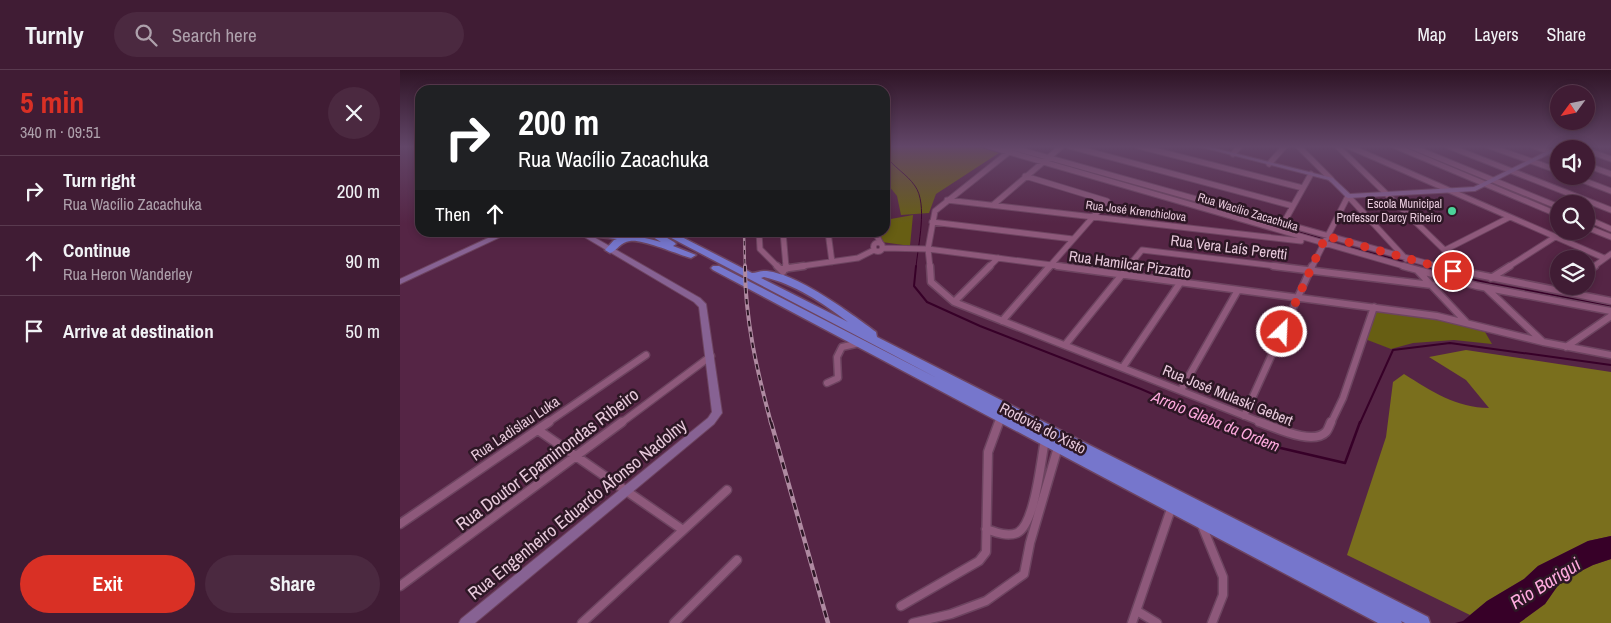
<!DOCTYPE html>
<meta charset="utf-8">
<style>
:root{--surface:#401c34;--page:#4b2940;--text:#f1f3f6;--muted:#aea1ac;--line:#593a4f;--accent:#d93025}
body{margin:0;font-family:"Archivo Narrow",sans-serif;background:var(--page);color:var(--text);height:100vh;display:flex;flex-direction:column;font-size:19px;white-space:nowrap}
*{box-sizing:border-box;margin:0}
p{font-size:16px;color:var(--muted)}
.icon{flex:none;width:28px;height:28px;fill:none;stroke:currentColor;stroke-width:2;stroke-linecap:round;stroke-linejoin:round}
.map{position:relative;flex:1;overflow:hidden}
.side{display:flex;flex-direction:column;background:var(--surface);width:400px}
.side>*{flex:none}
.hud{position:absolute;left:15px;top:15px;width:475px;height:152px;border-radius:15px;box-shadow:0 2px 8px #0003,0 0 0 1px var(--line);background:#202124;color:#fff;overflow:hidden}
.needle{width:32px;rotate:237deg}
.controls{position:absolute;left:1150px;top:15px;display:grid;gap:10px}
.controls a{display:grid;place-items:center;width:45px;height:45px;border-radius:50%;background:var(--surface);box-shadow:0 2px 8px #0003,0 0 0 1px var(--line);font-size:25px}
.pin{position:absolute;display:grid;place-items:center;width:42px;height:42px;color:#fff;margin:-21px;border:2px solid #fff;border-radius:50%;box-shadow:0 1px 5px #0007}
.me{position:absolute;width:55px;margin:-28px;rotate:24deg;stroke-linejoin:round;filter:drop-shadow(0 0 4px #0008)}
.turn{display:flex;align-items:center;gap:18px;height:105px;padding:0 20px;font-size:22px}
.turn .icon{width:65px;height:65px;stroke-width:2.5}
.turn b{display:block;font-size:35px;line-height:42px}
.then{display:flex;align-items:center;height:48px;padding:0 20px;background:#0003;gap:10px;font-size:19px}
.round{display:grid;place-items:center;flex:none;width:52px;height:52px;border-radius:26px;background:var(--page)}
.head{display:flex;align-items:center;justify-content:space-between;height:85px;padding:0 20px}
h1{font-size:30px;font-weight:700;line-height:38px;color:var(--accent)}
.button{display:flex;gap:10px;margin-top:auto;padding:10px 20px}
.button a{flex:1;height:58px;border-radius:30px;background:var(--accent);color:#fff;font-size:20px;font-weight:700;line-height:58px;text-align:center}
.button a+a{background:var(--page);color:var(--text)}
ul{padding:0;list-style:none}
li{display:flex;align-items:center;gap:15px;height:70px;padding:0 20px;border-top:1px solid var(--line)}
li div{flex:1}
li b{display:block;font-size:19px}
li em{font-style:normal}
header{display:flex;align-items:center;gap:30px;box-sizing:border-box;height:70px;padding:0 25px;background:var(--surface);border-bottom:1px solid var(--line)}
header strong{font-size:24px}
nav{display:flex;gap:28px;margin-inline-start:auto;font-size:18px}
.search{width:350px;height:45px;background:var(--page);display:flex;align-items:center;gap:12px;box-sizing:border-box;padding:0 18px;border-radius:28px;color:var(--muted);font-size:19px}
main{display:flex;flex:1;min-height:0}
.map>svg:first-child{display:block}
.green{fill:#675e13}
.forest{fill:#7a6f1d}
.water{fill:#370028}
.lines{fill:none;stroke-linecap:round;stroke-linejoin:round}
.stream-far2{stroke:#370028;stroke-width:1}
.stream-far1{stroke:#370028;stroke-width:2}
.stream{stroke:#370028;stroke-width:2.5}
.street-far2-casing{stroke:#6d4460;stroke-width:7}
.street-far1-casing{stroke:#6d4460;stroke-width:9}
.street-casing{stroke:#6d4460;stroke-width:11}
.secondary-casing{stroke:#6d4460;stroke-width:2}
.highway-casing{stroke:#6d4460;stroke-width:3}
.street-far2{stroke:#8e597b;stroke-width:5}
.street-far1{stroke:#8e597b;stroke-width:6}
.street{stroke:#8e597b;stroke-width:8}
.secondary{fill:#876293;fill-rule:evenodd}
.highway{fill:#7676cc;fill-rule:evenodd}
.rail-far2-casing{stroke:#af8aa1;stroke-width:2.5}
.rail-far1-casing{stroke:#af8aa1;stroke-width:4}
.rail-casing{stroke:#af8aa1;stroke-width:4.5}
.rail-far2{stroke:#2d1725;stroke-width:1;stroke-dasharray:4.5;stroke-linecap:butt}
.rail-far1{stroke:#2d1725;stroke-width:2;stroke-dasharray:5.5;stroke-linecap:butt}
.rail{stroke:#2d1725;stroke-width:2.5;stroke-dasharray:7;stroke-linecap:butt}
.route{stroke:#d93025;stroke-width:9;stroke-dasharray:0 16.2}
.poi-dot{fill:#4cd39a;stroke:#2d1725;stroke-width:2}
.labels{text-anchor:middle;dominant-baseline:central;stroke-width:5;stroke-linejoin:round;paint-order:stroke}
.far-poi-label{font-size:12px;fill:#e8cadc;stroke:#2d1725;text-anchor:end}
.far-street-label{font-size:12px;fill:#e8cadc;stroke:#2d1725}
.street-label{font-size:15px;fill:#e8cadc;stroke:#2d1725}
.water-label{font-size:16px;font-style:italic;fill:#feaade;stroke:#2d1725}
.near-street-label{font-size:18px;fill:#e8cadc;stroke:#2d1725}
.near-water-label{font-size:19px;font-style:italic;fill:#feaade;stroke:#2d1725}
</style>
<header>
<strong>Turnly</strong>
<div class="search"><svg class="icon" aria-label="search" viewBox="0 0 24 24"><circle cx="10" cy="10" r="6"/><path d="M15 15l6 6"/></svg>Search here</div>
<nav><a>Map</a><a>Layers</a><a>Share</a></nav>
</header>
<main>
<section class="side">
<div class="head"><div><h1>5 min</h1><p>340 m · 09:51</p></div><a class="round"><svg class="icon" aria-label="close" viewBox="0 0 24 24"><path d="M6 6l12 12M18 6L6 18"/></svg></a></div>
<ul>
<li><svg class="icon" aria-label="right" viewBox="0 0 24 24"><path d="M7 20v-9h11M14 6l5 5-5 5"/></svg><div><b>Turn right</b><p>Rua Wacílio Zacachuka</p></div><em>200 m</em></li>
<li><svg class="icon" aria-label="ahead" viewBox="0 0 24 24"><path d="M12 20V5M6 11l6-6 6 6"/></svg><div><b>Continue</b><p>Rua Heron Wanderley</p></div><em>90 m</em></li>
<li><svg class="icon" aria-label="arrive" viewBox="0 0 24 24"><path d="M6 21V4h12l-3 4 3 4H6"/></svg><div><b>Arrive at destination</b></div><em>50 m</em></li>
</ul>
<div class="button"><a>Exit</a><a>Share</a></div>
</section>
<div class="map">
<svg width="1211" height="553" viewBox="0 0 1211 553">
<rect width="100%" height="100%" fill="#552545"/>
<!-- green -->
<path class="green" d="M 485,76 L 575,76 L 599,83 L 536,124 L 529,143 L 501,145 L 497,126 L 485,111 Z
M 513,145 L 510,176 L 482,172 L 478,163 L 485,162 L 485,150 Z
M 975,241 L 1042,250 L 1085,262 L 1092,274 L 1054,270 L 1013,273 L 991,279 L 965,269 Z"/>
<!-- forest -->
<path class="forest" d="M 1066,280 L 1211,302 L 1211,466 L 1188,471 L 1138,496 L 1124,509 L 1087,531 L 1070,545 L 947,485 L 986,367 L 993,312 L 1004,304 C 1031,321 1057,338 1089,338 L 1066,310 L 1029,287 Z
M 1211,489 L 1211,553 L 1119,553 L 1145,534 L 1161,511 L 1193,495 Z"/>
<!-- water -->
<path class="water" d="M 1211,466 L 1211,489 L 1193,495 L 1161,511 L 1145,534 L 1119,553 L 1055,553 L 1063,551 L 1087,531 L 1124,509 L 1138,496 L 1188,471 Z"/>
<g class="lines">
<!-- stream-far2 -->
<path class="stream-far2" d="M 485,85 C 493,97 507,104 515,116 C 528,134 518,175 516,197
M 716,110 L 920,168
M 931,172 L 1006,192"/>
<!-- stream-far1 -->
<path class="stream-far1" d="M 516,196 L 514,216 L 527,232 L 580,256 L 741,319 L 819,353
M 1026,198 L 1087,213 L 1211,236
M 960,353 L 993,280 L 1050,273 L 1211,295"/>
<!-- stream -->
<path class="stream" d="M 816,352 L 872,376 L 945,393 L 960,352"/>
<defs>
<path id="street-far2" d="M 588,76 L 1007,197
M 607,76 L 1040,197
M 669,76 L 893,136
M 738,76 L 903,118
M 898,76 L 931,109
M 937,76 L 1062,197
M 948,76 L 1204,188
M 995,76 L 1159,145
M 1010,76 L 1159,137
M 1048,76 L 1211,140
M 1089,76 L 1159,101
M 1134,76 L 1159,85
M 1174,76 L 1182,79
M 1186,80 L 1211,89
M 833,84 L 840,76
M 869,94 L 885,76
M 1186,95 L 1211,104
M 625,106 L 707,131 L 649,197
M 1172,106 L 1211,121
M 547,130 L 901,171
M 593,135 L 662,76
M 1186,148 L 1211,159
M 532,152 L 673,169
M 883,154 L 911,104
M 1186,157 L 1211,167
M 359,162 L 360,179 L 378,197
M 383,162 L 386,197
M 428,162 L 432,192
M 475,162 L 481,174
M473.5 177a4.5 4.5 0 1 1 9 0a4.5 4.5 0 1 1-9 0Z
M 483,178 L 528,179 L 667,197
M 1045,180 L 1110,147
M 395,197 L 458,188 L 474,180
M 530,197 L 528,179 L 535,141 L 609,82
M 589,197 L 598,188
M 728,197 L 742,180 L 884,197
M 912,197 L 948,126 L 1006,189
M 1108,197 L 1155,167
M 1193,197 L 1211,184"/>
<path id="street-far1" d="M 377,196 L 383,202
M 386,196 L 386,199
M 530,196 L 531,212 L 554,232 L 863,353
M 657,196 L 1037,246 L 1143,272 L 1211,285
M 873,196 L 1032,215
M 1003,196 L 1077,216 L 1211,241
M 1035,196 L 1211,231
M 1061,196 L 1068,203
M 382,199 L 404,196
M 1018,201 L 1066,252
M 1186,202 L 1195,196
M 1091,208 L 1110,196
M 1086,218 L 1142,271
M 554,232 L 590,196
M 602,251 L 650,196
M 665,275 L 729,196
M 1166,277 L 1211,246
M 723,297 L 780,213
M 427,313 L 438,308 L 437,287 L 442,277 L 460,273
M 781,320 L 838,220
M 844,346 L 912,196
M 147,353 L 246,285
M 221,353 L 311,286
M 599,353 L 601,347
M 931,353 L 943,328 L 974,237"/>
<path id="street" d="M 859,352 C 875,357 912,376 926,362 C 928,360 930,354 931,352
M 138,360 L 283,460
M 801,453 L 823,507 L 823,525 L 812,553
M 0,454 L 149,352
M 586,459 C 595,462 607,467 617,463 C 635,455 641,389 645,370
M 0,516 L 222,352
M 501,536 L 579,491 L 586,482 L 588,382 L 599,352
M 737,541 L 757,553
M 182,553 L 327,420
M 274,553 L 337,490
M 513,553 L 551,544 L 586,531 L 624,504 L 630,473 L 658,377
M 732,553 L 772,436"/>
<path id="secondary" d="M 797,76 L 806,76 L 933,108 L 950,124 L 1074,117 L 1158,76 L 1165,76 L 1075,121 L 948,128 L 946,127 L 929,110 Z
M 101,162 L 111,162 L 0,214 L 0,209 Z
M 176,162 L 185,162 L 300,228 L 306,234 L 322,343 L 314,354 L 75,553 L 59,553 L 61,549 L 308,348 L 312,342 L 299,237 L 294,232 Z"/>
<path id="highway" d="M 177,162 C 206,162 233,164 261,172 L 245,162 L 257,162 L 274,172 L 276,174 L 273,176 L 296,185 L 291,188 C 276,184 243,169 230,171 C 220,172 218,180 210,183 L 205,180 L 214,170 L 217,169 L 181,165 Z
M 260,162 L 272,162 L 352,203 C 356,203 360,201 364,201 C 394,201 452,244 476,262 L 477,267 L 1028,547 L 1030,553 L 1005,553 L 1001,551 L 1002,553 L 978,553 L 313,200 L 311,198 L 313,196 L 319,196 L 537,308 ZM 364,207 C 394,214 423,233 448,252 L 361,208 Z"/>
</defs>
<!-- street-far2 casing -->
<use href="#street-far2" class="street-far2-casing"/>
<!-- street-far1 casing -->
<use href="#street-far1" class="street-far1-casing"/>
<!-- street casing -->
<use href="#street" class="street-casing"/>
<!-- secondary casing -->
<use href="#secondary" class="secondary-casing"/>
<!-- highway casing -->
<use href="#highway" class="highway-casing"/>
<!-- street-far2 -->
<use href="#street-far2" class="street-far2"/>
<!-- street-far1 -->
<use href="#street-far1" class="street-far1"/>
<!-- street -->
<use href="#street" class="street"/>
<!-- secondary -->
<use href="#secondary" class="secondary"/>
<!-- highway -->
<use href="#highway" class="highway"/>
<defs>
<path id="rail-far2" d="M 344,162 L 345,197"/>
<path id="rail-far1" d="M 345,196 C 345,250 357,301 371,353"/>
<path id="rail" d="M 371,352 L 428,553"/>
</defs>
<!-- rail-far2 casing -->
<use href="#rail-far2" class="rail-far2-casing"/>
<!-- rail-far1 casing -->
<use href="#rail-far1" class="rail-far1-casing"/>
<!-- rail casing -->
<use href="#rail" class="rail-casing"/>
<!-- rail-far2 -->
<use href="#rail-far2" class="rail-far2"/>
<!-- rail-far1 -->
<use href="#rail-far1" class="rail-far1"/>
<!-- rail -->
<use href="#rail" class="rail"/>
</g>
<!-- sky -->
<linearGradient id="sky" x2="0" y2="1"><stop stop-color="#2f1426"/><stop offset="0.5" stop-color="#624668"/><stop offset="1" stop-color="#624668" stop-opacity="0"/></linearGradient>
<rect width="1211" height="153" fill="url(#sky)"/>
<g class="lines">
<!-- route -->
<path class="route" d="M 882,262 L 926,166 L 1053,201"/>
</g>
<!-- markers -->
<circle class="poi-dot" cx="1052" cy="141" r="5"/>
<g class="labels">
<!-- far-poi labels -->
<g class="far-poi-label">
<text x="1042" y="134">Escola Municipal<tspan x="1042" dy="14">Professor Darcy Ribeiro</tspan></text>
</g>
<!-- far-street labels -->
<g class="far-street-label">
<text transform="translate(736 141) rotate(7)">Rua José Krenchiclova</text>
<text transform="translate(848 142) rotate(17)">Rua Wacílio Zacachuka</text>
</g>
<!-- street labels -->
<g class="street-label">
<text transform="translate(829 177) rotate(7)">Rua Vera Laís Peretti</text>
<text transform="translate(730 194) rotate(8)">Rua Hamilcar Pizzatto</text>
<text transform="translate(828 325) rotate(22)">Rua José Mulaski Gebert</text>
<text transform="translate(115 358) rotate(-34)">Rua Ladislau Luka</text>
<text transform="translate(643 358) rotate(27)">Rodovia do Xisto</text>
</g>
<!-- water labels -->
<g class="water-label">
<text transform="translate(816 351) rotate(22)">Arroio Gleba da Ordem</text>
</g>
<!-- near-street labels -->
<g class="near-street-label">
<text transform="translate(147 389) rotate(-37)">Rua Doutor Epaminondas Ribeiro</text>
<text transform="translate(177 439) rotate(-39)">Rua Engenheiro Eduardo Afonso Nadolny</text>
</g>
<!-- near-water labels -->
<g class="near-water-label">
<text transform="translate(1145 513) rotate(-32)">Rio Barigui</text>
</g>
</g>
</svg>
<div class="controls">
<a><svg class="needle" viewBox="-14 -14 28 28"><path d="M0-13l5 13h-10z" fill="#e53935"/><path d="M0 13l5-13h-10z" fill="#aea1ac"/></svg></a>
<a><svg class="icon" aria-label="sound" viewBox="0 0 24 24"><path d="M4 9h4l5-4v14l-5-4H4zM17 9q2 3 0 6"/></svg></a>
<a><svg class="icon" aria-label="search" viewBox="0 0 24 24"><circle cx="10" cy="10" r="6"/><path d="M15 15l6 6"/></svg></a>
<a><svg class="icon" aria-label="layers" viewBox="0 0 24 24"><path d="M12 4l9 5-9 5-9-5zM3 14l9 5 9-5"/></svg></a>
</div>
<div class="pin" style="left:1053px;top:201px;background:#d93025"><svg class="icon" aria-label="arrive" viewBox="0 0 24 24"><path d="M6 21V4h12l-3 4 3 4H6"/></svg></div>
<svg class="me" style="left:882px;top:262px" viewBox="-20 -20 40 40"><circle r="17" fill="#d93025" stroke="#fff" stroke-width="3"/><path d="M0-11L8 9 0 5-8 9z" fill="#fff"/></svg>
<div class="hud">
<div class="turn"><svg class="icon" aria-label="right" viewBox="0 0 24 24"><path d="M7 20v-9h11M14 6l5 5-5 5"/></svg><div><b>200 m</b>Rua Wacílio Zacachuka</div></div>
<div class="then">Then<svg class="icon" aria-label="ahead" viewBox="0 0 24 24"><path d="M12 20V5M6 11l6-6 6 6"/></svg></div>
</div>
</div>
</main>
